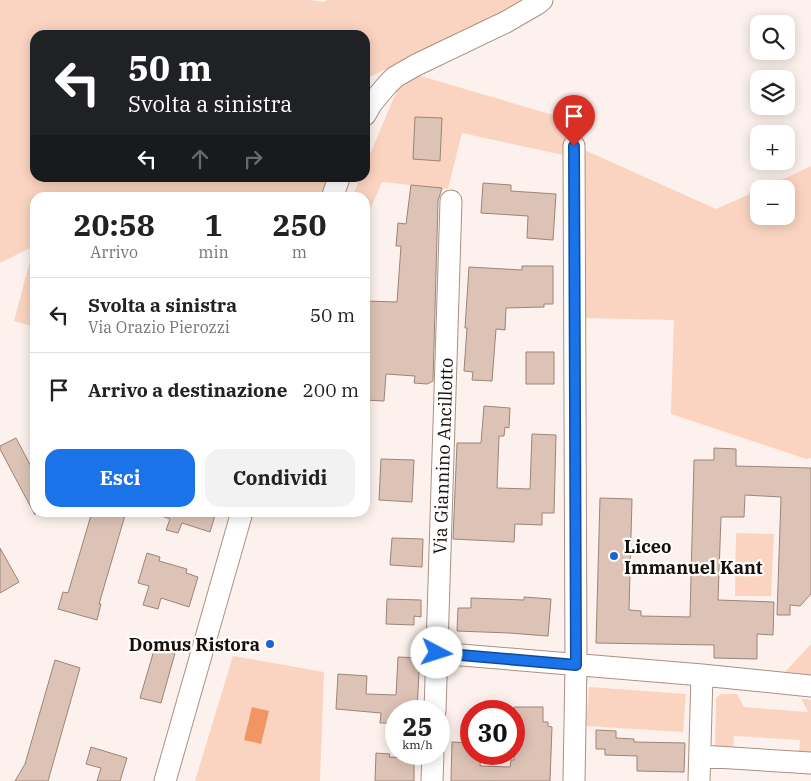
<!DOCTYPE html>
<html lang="it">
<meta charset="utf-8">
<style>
:root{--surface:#fff;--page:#f2f2f2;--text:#222;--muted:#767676;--line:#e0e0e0;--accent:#1a73e8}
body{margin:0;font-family:"IBM Plex Serif",serif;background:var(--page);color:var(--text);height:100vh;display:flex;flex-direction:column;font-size:19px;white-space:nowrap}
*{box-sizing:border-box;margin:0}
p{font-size:16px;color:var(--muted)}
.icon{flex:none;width:28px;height:28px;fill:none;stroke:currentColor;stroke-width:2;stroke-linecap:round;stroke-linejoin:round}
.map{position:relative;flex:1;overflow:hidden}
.panel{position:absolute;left:30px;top:192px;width:340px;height:325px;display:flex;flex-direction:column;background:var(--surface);border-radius:15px;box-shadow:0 2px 12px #0003}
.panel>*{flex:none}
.banner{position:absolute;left:30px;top:30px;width:340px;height:152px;border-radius:15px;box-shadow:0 2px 12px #0003;background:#202124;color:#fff;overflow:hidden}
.tools{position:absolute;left:750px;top:15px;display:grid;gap:10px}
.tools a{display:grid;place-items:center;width:45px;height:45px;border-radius:10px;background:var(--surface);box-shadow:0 2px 12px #0003;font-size:25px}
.speed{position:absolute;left:385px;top:700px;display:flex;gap:10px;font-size:25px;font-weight:700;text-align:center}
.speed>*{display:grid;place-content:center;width:65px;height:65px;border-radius:50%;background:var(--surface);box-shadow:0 2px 12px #0003;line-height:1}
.speed small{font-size:12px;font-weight:400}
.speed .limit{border:8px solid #d22;background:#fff;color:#111}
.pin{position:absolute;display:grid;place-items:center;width:42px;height:42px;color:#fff;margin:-51px -21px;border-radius:50% 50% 50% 0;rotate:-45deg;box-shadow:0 0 5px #0007}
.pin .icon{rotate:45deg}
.me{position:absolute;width:55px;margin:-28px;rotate:95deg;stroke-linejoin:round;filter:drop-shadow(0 0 4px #0008)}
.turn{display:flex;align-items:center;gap:18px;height:105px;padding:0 15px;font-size:22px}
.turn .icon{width:65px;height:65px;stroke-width:2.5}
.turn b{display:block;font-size:35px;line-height:42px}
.lanes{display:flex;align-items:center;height:48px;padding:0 15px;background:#0003;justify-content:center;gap:25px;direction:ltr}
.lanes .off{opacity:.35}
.eta{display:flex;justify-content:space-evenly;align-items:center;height:85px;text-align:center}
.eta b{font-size:30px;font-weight:700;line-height:35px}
.cta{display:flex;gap:10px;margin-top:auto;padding:10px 15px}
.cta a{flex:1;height:58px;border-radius:15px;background:var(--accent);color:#fff;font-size:20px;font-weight:700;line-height:58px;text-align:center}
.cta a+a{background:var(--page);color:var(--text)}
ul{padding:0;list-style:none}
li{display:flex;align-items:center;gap:15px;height:75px;padding:0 15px;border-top:1px solid var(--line)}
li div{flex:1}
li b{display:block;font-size:19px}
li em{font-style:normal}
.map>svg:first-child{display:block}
.green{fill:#fad4c0}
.water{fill:#f09563}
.building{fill:#ddc3b6;stroke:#9c8478}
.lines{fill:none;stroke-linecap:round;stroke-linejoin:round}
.minor-casing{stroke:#a99184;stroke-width:23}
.minor{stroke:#fff;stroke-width:21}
.route-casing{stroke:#114b97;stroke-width:12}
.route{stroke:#1a73e8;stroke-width:9}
.poi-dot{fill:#1c65d0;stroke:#fff;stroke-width:2}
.labels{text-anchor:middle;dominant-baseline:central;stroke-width:4.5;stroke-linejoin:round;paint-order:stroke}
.street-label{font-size:18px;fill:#180f0a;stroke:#fff}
.poi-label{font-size:18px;font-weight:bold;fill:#180f0a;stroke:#fff;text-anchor:start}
</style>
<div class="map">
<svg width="811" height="781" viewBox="0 0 811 781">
<rect width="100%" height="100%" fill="#fcf1ec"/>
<!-- green -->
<path class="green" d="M 0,0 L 309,0 L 323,2 L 327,0 L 532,0 L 365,79 L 365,35 L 35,35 L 35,178 L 328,178 L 322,197 L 35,198 L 35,327 L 14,321 L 34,246 L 0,263 Z
M 414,74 L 567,119 L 563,155 L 462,133 L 448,189 L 382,182 L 365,222 L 365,198 L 352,198 L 360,178 L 365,178 L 365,166 L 400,83 Z
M 580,148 L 716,209 L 759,190 L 759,216 L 786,216 L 786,189 L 762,189 L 811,166 L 811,458 L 806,459 L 671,414 L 674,320 L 584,318 Z
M 736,533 L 774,534 L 771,596 L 735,596 Z
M 811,644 L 811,675 L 785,672 Z
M 233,656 L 324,672 L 320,781 L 195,781 Z
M 589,687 L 686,694 L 683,732 L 586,726 Z
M 721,694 L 737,694 L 744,707 L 808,712 L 801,698 L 811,700 L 811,755 L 799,754 L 800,740 L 734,736 L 733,749 L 715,748 L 716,698 Z"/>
<!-- water -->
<path class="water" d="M 252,707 L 269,711 L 261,744 L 244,740 Z"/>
<!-- building -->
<path class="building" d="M 415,117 L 442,118 L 440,161 L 413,159 Z
M 483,183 L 511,185 L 511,191 L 556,194 L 553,240 L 527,238 L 528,216 L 481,213 Z
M 411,185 L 442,188 L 438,201 L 433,381 L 427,384 L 414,383 L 415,376 L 386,374 L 384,401 L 365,400 L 366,301 L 397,302 L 401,246 L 396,246 L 398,223 L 406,224 Z
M 522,266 L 553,266 L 553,304 L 544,304 L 544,307 L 506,308 L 505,330 L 496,329 L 492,381 L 472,380 L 473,372 L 464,371 L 467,328 L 465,328 L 469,267 L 522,270 Z
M 526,352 L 554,352 L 554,384 L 526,384 Z
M 484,406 L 510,408 L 509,428 L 505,427 L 504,436 L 499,436 L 497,488 L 530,489 L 532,434 L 556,435 L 554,513 L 542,513 L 542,525 L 515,524 L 514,542 L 453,539 L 457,443 L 481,443 Z
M 16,438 L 35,474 L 35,515 L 0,449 L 0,446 Z
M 714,448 L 736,449 L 736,466 L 811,468 L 811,594 L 800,606 L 790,605 L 790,615 L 777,615 L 781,497 L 745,495 L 744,517 L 721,517 L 718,600 L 774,602 L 773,635 L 757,634 L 757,659 L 714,658 L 714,645 L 596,643 L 600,498 L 632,499 L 629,610 L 641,611 L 641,616 L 690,617 L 694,460 L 714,460 Z
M 381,459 L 414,460 L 412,502 L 379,500 Z
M 92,512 L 126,512 L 99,604 L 101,604 L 97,620 L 58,609 L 63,592 L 68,593 Z
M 160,512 L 216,512 L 210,532 L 182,523 L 178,533 L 166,530 L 170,519 L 159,515 Z
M 392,538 L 423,539 L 422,567 L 390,565 Z
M 0,548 L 19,582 L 0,593 Z
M 147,553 L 160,557 L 159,561 L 187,569 L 186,573 L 198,577 L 189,607 L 161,598 L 158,609 L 143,605 L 149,586 L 138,583 Z
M 524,597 L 551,599 L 548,636 L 509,633 L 457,631 L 458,608 L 471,608 L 471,598 L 524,600 Z
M 387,599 L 421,600 L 421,617 L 414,616 L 414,625 L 386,624 Z
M 157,640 L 177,646 L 161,703 L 140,698 Z
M 398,657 L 421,658 L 420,672 L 419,672 L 417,711 L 396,711 L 396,723 L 380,723 L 381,713 L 336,709 L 338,674 L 367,676 L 366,694 L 396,695 Z
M 55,660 L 80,668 L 48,781 L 15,781 L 25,764 Z
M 514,707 L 543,707 L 543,722 L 548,722 L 548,726 L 552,727 L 550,781 L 451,781 L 452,742 L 471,743 L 471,754 L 481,754 L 480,766 L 510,767 L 511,760 L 514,760 Z
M 596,730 L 616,731 L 616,738 L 634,739 L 634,742 L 685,743 L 684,772 L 637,771 L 637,756 L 605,755 L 605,749 L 596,749 Z
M 91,747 L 127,758 L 120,781 L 97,781 L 101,768 L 86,764 Z
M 376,753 L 390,754 L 389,757 L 408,758 L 407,761 L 414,761 L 414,781 L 375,781 Z"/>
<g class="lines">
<defs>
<path id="minor" d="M 365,115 L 372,103 L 387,85 L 395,77 L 416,65 L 506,22 L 537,4 L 542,0
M 574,146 L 576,665 L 574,781
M 332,198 L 339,178
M 437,653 L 702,675
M 435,711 L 451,201
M 700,756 L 811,763
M 165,781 L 242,512
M 432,781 L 433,754
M 699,781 L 702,675 L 811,686"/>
</defs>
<!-- minor casing -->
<use href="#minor" class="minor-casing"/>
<!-- minor -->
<use href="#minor" class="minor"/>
</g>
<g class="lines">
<defs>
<path id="route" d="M 437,653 L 576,665 L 574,146"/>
</defs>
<!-- route casing -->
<use href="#route" class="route-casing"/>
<!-- route -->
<use href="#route" class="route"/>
</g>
<!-- markers -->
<g class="poi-dot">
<circle cx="614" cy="556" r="5"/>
<circle cx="270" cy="644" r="5"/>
</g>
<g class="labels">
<!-- street labels -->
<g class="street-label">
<text transform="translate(443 456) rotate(-88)">Via Giannino Ancillotto</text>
</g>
<!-- poi labels -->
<g class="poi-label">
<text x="624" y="546">Liceo<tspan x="624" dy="21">Immanuel Kant</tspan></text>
<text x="260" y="644" text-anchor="end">Domus Ristora</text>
</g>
</g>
</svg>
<div class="tools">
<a><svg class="icon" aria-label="search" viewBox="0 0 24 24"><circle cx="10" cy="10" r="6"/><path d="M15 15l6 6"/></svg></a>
<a><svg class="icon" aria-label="layers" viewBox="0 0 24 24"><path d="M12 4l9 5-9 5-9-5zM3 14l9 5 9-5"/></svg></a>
<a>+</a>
<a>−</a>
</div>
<div class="speed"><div>25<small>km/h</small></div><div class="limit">30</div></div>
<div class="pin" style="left:574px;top:146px;background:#d93025"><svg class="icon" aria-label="arrive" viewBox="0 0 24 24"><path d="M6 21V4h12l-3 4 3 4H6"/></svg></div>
<svg class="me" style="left:437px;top:653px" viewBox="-20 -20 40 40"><circle r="19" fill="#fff"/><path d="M0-13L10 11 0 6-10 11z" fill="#1a73e8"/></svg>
<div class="banner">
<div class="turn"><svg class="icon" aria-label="left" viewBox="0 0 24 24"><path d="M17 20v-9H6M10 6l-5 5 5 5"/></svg><div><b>50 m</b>Svolta a sinistra</div></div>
<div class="lanes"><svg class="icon" aria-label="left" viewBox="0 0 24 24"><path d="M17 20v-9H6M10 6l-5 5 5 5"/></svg><svg class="icon off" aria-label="ahead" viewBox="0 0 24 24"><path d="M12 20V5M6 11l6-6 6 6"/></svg><svg class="icon off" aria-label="right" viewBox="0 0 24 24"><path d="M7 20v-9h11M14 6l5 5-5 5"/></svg></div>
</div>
<section class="panel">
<div class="eta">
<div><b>20:58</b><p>Arrivo</p></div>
<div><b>1</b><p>min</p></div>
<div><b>250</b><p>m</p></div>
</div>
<ul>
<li><svg class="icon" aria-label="left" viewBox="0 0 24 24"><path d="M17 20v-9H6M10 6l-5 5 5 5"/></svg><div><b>Svolta a sinistra</b><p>Via Orazio Pierozzi</p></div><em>50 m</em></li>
<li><svg class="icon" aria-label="arrive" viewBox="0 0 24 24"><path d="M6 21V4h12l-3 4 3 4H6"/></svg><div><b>Arrivo a destinazione</b></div><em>200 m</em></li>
</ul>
<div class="cta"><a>Esci</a><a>Condividi</a></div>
</section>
</div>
